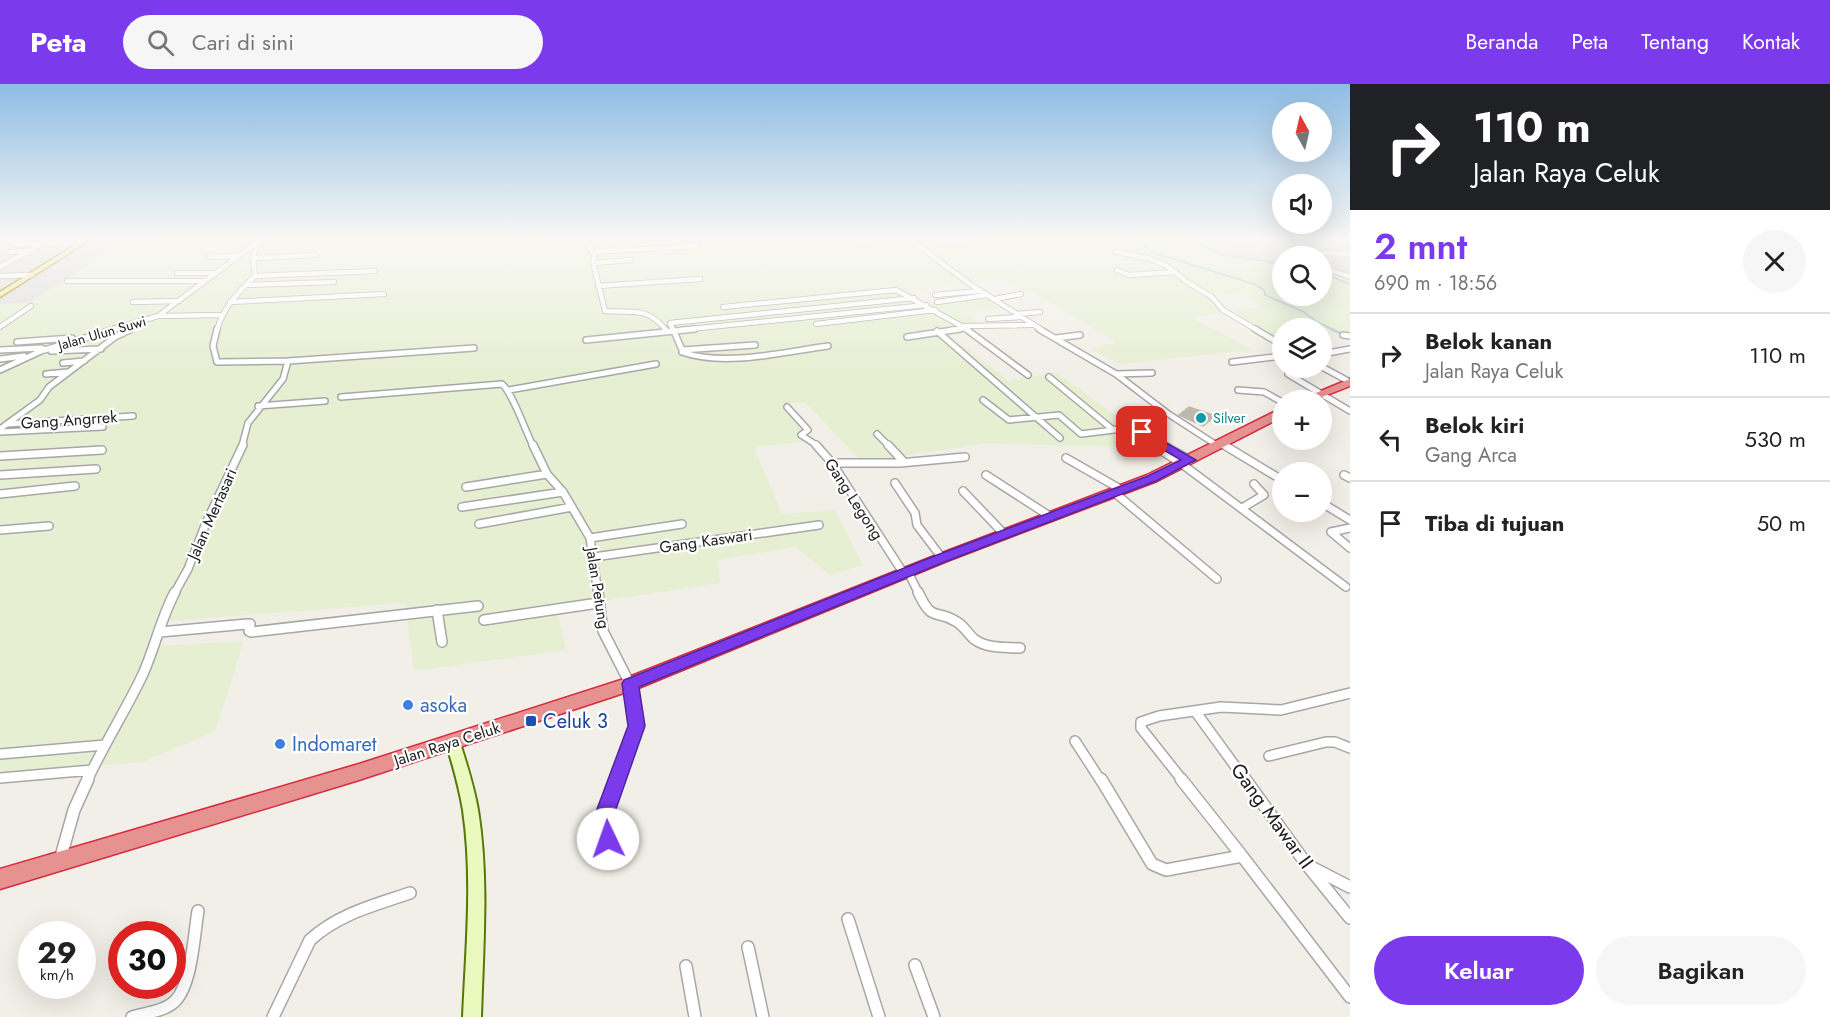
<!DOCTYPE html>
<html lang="id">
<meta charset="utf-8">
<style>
:root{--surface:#fff;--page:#f6f6f6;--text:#222;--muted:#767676;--line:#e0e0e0;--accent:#7c3aed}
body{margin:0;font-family:Jost,sans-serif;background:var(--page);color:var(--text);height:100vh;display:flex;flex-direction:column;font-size:22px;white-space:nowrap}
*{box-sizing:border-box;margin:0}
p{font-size:20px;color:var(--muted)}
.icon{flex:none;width:33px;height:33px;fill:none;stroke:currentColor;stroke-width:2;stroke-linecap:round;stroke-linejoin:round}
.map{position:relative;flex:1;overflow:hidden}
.details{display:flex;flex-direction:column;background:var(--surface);width:480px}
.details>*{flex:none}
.top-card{background:#202124;color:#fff;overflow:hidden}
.needle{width:39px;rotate:352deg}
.controls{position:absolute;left:1272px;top:18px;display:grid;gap:12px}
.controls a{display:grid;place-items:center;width:60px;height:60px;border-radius:50%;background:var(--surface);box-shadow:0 6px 24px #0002;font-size:30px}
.speed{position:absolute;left:18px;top:837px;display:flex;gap:12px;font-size:30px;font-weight:700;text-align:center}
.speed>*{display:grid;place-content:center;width:78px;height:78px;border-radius:50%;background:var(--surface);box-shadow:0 6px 24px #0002;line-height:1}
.speed small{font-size:15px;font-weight:400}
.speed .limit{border:9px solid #d22;background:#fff;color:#111}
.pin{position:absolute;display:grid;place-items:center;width:51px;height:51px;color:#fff;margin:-26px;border-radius:12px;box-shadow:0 3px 9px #0006}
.me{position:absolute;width:66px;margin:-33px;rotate:357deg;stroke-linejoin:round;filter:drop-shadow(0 0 4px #0008)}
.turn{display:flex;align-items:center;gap:21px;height:126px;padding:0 24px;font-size:27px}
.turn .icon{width:78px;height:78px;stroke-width:2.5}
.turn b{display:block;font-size:42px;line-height:51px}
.round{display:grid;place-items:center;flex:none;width:63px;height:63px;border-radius:32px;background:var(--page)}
.headline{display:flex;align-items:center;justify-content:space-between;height:102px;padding:0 24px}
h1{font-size:36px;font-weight:600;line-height:45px;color:var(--accent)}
.action{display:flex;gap:12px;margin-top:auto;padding:12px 24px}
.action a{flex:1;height:69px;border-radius:36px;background:var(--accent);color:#fff;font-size:24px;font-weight:600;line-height:69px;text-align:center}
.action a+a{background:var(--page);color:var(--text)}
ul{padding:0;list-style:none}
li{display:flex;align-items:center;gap:18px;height:84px;padding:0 24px;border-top:2px solid var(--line)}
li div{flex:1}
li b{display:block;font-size:22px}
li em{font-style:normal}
header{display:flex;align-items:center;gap:36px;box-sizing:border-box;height:84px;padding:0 30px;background:var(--accent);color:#fff}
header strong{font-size:28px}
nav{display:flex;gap:33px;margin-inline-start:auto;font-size:21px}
.search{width:420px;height:54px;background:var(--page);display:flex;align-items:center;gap:15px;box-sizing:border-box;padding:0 21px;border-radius:33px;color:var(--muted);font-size:22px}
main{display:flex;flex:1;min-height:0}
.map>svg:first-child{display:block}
.residential{fill:#dedddd}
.farmland{fill:#e7efd3}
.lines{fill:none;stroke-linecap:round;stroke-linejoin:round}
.stream-far1{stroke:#a8c7dd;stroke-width:1.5}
.stream{stroke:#a8c7dd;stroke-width:2}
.building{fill:#bdb9b0;stroke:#c2b9a9;stroke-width:1.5}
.street-far4-casing{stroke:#a7a7a7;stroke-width:6}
.street-far3-casing{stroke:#a7a7a7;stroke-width:8}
.street-far2-casing{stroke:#a7a7a7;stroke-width:10}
.street-far1-casing{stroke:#a7a7a7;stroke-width:12}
.street-casing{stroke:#a7a7a7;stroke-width:14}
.secondary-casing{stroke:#557807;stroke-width:4}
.primary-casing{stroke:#9a8702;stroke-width:3}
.highway-casing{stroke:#d92a42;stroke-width:3}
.street-far4{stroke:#fff;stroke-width:4.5}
.street-far3{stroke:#fff;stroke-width:5}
.street-far2{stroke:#fff;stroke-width:7}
.street-far1{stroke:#fff;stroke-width:9}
.street{stroke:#fff;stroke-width:11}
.secondary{fill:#eaf9bd;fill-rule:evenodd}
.primary{fill:#fbe6a2;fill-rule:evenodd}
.highway{fill:#e69290;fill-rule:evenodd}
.route{fill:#7c3aed;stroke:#51269a;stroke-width:1.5}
.culture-dot{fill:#0f9aa8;stroke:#fff;stroke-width:2}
.shop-dot{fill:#3f7fe0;stroke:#fff;stroke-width:2}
.transit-dot{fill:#1a4fb4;stroke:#fff;stroke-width:2}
.labels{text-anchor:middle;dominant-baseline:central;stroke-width:4.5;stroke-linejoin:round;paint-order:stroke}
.far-street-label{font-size:14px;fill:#202020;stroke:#fff}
.far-culture-label{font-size:14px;fill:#0d838f;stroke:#fff;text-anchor:start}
.street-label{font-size:16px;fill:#202020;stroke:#fff}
.near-shop-label{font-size:20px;fill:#366cbe;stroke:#fff;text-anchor:start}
.near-transit-label{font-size:20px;fill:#164399;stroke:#fff;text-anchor:start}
.near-street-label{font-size:20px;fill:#202020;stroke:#fff}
</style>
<header>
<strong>Peta</strong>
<div class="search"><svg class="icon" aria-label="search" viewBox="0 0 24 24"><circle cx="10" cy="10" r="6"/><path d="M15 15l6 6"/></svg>Cari di sini</div>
<nav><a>Beranda</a><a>Peta</a><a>Tentang</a><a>Kontak</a></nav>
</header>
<main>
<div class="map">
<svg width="1350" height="933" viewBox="0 0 1350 933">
<rect width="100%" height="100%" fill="#f1efe7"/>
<!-- residential -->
<path class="residential" d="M 0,154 L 169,154 L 122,157 L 99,171 L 77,189 L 28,219 L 0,220 Z
M 1199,154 L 1350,154 L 1350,195 L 1322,185 L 1322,172 L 1282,172 L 1282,180 L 1268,178 L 1219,169 Z"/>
<!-- farmland -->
<path class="farmland" d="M 169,154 L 951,155 L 937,156 L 944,161 L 966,160 L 962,156 L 989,154 L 1199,154 L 1219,169 L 1282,180 L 1282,212 L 1322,212 L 1322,185 L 1350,195 L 1350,253 L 1322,247 L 1322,244 L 1282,244 L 1282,256 L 1239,232 L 1236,226 L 1262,223 L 1241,210 L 1213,211 L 1226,227 L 1191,234 L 1253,266 L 1120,280 L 1092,265 L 1116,258 L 1030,206 L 1021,206 L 1001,195 L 912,207 L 928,220 L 988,211 L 1007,223 L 965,227 L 982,242 L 950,251 L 1009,297 L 1056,288 L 1145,353 L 1115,363 L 986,359 L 863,379 L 805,318 L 783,320 L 809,357 L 754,363 L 782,430 L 835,426 L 863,481 L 830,491 L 796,463 L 717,476 L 720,499 L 557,524 L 566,566 L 414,587 L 405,519 L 169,537 L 160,562 L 244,557 L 215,647 L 143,678 L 0,689 L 0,220 L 28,219 L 77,189 L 99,171 L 122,157 Z"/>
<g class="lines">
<!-- stream-far1 -->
<path class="stream-far1" d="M 1129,154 L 1143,159 L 1148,167 L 1254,200 L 1264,206 L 1265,211 L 1304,228 L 1317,238 L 1334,246
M 1183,154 L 1224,171 L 1282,180
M 1322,189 L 1350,200"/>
<!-- stream -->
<path class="stream" d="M 1331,245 L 1344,251"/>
</g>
<!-- building -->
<path class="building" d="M 1189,323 L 1216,332 L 1203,342 L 1179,331 Z"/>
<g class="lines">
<defs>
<path id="street-far4" d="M 583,154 L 595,170 L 593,178 L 605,227 C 633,229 646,222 666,246
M 908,154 L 970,200 L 1042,246
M 1220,154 L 1240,158 L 1271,154
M 89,155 L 124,154
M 672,156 L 707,154
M 857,157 L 908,154
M 13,161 L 82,159
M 10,168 L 26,167
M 592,168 L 697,162
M 1116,168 L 1148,174 L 1167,182 L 1187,198 L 1212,213 L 1223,226 L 1257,246
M 1299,172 L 1329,169 L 1350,170
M 209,173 L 238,172
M 252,174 L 316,171
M 593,179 L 631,176
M 0,183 L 52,154
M 1117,186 L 1129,191 L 1176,188
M 1330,186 L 1350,193
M 177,189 L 216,189
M 0,192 L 32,191
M 255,192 L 375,187
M 67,197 L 205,197
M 248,201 L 334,198
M 598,202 L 700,195
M 935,211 L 980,207
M 995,215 L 1021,210
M 133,218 L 179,217
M 230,218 L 384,210
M 937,218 L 987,211
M 723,223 L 896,206 L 965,244 L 950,246
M 1017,230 L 1040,228
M 159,232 L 221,231
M 988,235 L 1020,233
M 816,240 L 935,226
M 962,242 L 1033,241
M 0,243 L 31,222
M 965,244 L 968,246
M 110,246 L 158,232 L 263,154
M 217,246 C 223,224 238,208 255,192 L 253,172 L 257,161
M 673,246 L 670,239 L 914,214
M 680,246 L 926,221"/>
<path id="street-far3" d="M 217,245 L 213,262 L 217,278 L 288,277 L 474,264
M 665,245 L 667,247
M 673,245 L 682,266 L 755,261
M 966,245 L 1028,291
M 1039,245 L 1116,290 L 1167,329 L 1218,362
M 1255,245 L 1282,261
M 937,247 L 1060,354
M 1343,251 L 1350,252
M 907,253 L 960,245
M 1056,254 L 1080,251
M 586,256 L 695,245
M 17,258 L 72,254
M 0,266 L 42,264
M 51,267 L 101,265
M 682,268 C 724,283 784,268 828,262
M 1322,270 L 1350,265
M 0,275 L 24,272
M 1232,278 L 1282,272
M 63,279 L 84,277
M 1322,283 L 1350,298
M 0,286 L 41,267 L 115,245
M 46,290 L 68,288
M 1116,290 L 1152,289
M 1288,290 L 1350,327
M 1049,293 L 1112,345 L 1133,348 L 1155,362
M 509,306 L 656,280
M 1238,306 L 1264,308 L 1282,318
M 341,313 L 502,300 C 512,308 526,348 533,362
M 983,316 L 1009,336 L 1059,331 L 1081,350 L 1114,346
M 258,322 L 325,317
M 787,323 L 808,346 L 801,351 L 818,362
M 1134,328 L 1152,337 L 1138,343 L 1142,349 L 1166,362
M 7,340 L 133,332
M 0,345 L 40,316 L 49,303 L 115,253 L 130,246
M 0,348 L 103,343
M 877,350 L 889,362
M 1222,360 L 1226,362
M 242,362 L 248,339 L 283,295 L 288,277"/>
<path id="street-far2" d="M 533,361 L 547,390 L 563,408 L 590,454 L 598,510
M 816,361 L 832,379 L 904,490
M 888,361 L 904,378
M 1153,361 L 1182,380 L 1346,503
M 1163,361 L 1190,376
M 1224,361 L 1282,396
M 0,372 L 102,366
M 1066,374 L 1122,406
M 832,379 L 900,379 L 965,373
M 0,391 L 96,385
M 986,391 L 1051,433
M 1344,391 L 1350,394
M 895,399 L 915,429 L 917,441 L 942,474
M 466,403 L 547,390
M 963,407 L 1005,451
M 1115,409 L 1217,495
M 0,410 L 75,402
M 1322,419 L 1350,436
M 462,423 L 563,408
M 1242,424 L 1264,411 L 1254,400
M 479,440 L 572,423
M 1350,444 L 1331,448 L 1350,464
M 0,446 L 49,442
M 590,454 L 682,440
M 594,473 L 819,441
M 908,488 L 919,510
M 174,510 L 188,485 L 206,439 L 243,361"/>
<path id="street-far1" d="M 598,508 L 603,547 L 630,600 L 636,642 L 616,697
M 918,508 C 933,540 935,524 957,538 C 964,542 968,550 974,555 C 987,565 1005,563 1020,564
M 437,526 L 442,558
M 484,536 L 598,519
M 160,548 L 247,540 L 250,540 L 249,547 L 251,548 L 478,522
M 1195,627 L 1246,697
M 1075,657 L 1101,697
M 0,670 L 105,661
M 1269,672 L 1326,658 L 1335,658 L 1350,664
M 0,694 L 92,686
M 87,697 C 104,660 126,626 143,590 C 155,563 161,534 175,508
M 1183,697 L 1141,644 L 1141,638 L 1159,632 L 1221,623 L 1281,626 L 1350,609"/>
<path id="street" d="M 1101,695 L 1152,780 L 1166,786 L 1242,772 L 1350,913
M 1181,695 L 1242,772
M 1245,695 L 1307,781 L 1350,834
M 60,776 L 74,726 L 88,695
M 610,776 L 606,725 L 617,695
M 1311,783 L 1350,803
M 848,835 L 879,933
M 748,863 L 763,933
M 915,881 L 934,933
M 686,882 L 695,933
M 132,933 C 146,929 165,927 175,917 C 192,900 194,850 198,827
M 273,933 L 310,856 C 338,830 375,821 410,809"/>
<path id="secondary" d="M 453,654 L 458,655 L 460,659 C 467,681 474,703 478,726 C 489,794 483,864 481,933 L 463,933 C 466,864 473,794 463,726 C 459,703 453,681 446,659 L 448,655 Z"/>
<path id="primary" d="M 86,154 L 93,154 L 0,213 L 0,208 Z"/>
<path id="highway" d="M 1350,295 L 1350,302 L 1314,316 L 1299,316 Z
M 1278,326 L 1282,326 L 1282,333 L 1157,397 L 947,477 L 636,605 L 359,696 L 0,805 L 0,785 L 359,680 L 624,595 L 937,471 L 1147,391 Z"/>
</defs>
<!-- street-far4 casing -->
<use href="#street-far4" class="street-far4-casing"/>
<!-- street-far3 casing -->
<use href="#street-far3" class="street-far3-casing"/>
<!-- street-far2 casing -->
<use href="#street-far2" class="street-far2-casing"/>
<!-- street-far1 casing -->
<use href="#street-far1" class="street-far1-casing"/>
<!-- street casing -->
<use href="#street" class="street-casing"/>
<!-- secondary casing -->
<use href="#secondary" class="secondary-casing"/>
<!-- primary casing -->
<use href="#primary" class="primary-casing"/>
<!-- highway casing -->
<use href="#highway" class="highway-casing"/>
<!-- street-far4 -->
<use href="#street-far4" class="street-far4"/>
<!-- street-far3 -->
<use href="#street-far3" class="street-far3"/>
<!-- street-far2 -->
<use href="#street-far2" class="street-far2"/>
<!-- street-far1 -->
<use href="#street-far1" class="street-far1"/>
<!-- street -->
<use href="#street" class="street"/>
<!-- secondary -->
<use href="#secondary" class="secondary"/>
<!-- primary -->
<use href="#primary" class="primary"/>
<!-- highway -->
<use href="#highway" class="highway"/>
</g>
<!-- sky -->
<linearGradient id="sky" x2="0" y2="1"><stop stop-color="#8ebce4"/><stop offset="0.54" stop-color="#f9f8f4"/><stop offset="1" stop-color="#f9f8f4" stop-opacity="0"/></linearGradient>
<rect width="1350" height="285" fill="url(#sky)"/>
<!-- route -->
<path class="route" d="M 1142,345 L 1196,376 L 1156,397 L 947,477 L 639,603 L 645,642 L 616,725 L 618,755 L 615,761 L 608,764 L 601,761 L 598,755 L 597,725 L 628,642 L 622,600 L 624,596 L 937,471 L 1148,392 L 1181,376 L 1138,351 L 1138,346 Z"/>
<!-- markers -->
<circle class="culture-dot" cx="1201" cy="334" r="6"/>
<g class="shop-dot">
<circle cx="408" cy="621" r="6"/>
<circle cx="280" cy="660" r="6"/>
</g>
<rect class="transit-dot" x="525" y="631" width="12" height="12" rx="3"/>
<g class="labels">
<!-- far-street labels -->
<g class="far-street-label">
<text transform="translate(102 249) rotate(-16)">Jalan Ulun Suwi</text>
</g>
<!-- far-culture labels -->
<g class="far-culture-label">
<text x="1213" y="334">Silver</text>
</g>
<!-- street labels -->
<g class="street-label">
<text transform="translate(69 336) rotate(-4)">Gang Angrrek</text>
<text transform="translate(854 415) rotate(57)">Gang Legong</text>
<text transform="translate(212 430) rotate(-66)">Jalan Mertasari</text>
<text transform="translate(706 457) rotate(-8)">Gang Kaswari</text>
<text transform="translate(598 504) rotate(81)">Jalan Petung</text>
<text transform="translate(447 660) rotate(-18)">Jalan Raya Celuk</text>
</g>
<!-- near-shop labels -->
<g class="near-shop-label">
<text x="420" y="621">asoka</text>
<text x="292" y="660">Indomaret</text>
</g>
<!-- near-transit labels -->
<g class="near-transit-label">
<text x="543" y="637">Celuk 3</text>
</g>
<!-- near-street labels -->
<g class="near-street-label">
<text transform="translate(1272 732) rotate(54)">Gang Mawar II</text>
</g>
</g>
</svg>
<div class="controls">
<a><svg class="needle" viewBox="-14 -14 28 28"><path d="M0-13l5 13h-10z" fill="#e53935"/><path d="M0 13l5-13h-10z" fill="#767676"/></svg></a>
<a><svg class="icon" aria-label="sound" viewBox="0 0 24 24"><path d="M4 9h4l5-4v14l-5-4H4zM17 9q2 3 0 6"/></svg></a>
<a><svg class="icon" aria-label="search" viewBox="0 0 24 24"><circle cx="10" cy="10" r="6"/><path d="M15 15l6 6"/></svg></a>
<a><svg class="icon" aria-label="layers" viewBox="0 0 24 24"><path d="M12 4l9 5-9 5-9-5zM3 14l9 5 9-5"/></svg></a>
<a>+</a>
<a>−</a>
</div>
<div class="speed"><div>29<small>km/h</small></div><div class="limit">30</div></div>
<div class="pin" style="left:1142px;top:348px;background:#d93025"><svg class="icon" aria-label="arrive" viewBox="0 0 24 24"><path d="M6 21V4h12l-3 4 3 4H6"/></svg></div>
<svg class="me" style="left:608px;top:755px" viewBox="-20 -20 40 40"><circle r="19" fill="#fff"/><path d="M0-13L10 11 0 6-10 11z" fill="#7c3aed"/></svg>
</div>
<section class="details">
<div class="top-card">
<div class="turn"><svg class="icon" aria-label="right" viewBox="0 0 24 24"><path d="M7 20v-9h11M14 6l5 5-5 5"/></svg><div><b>110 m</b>Jalan Raya Celuk</div></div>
</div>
<div class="headline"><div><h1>2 mnt</h1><p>690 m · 18:56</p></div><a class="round"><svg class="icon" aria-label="close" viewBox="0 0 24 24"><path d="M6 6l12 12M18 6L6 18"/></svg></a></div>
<ul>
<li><svg class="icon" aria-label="right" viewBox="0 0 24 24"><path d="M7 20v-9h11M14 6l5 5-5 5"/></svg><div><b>Belok kanan</b><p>Jalan Raya Celuk</p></div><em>110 m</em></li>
<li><svg class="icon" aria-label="left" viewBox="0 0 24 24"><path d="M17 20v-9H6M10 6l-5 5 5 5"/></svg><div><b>Belok kiri</b><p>Gang Arca</p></div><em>530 m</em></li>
<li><svg class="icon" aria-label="arrive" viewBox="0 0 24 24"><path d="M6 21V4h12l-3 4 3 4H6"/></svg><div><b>Tiba di tujuan</b></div><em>50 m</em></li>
</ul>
<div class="action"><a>Keluar</a><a>Bagikan</a></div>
</section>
</main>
